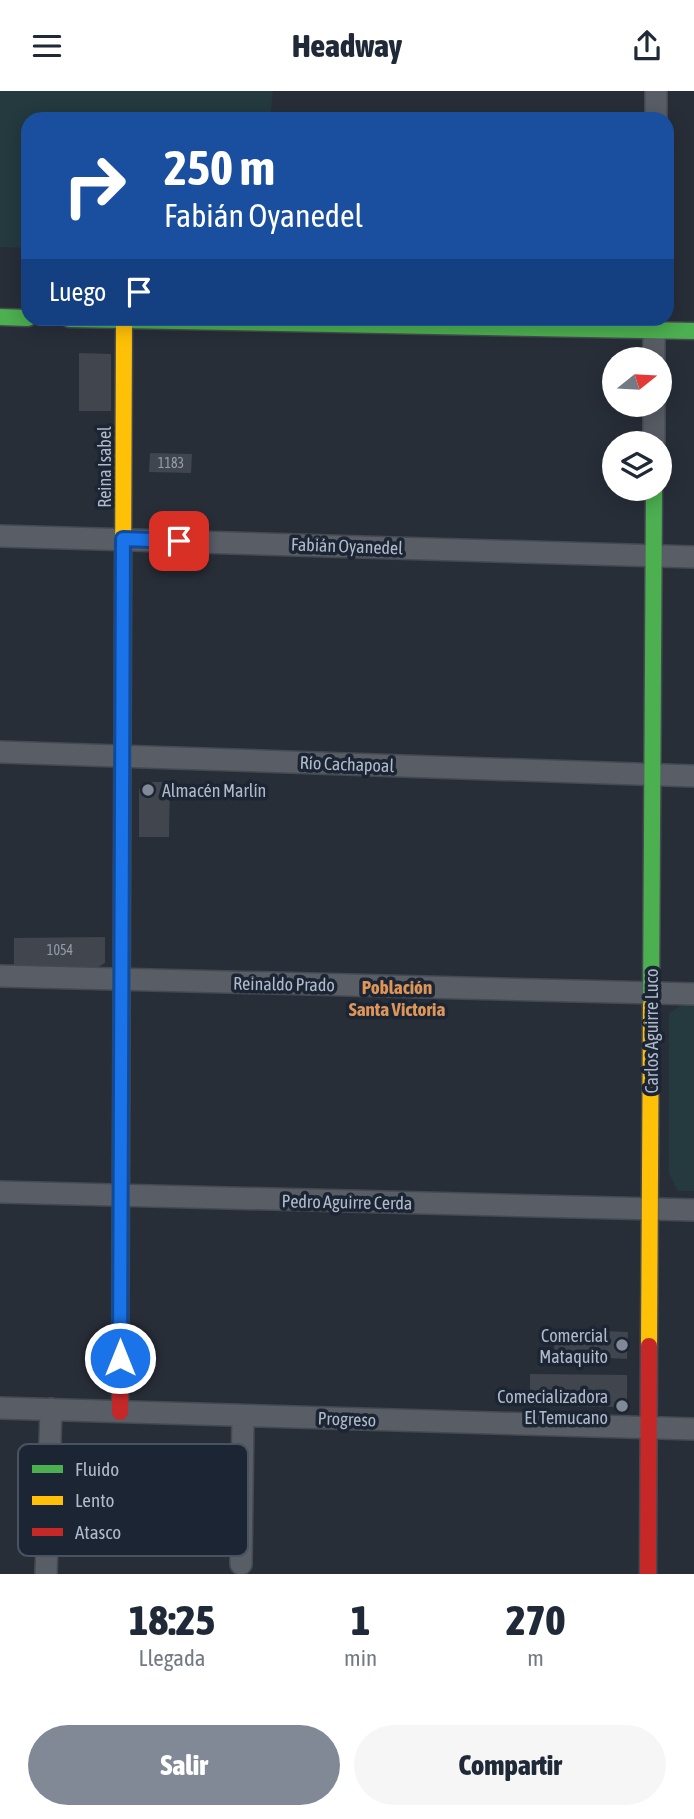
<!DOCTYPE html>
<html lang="es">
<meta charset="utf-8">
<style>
:root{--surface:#fff;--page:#f6f6f7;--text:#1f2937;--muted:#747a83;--accent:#818997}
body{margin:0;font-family:"Asap Condensed",sans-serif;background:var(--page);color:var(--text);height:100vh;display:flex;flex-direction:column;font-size:26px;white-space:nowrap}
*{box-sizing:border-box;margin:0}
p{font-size:23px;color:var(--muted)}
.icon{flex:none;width:38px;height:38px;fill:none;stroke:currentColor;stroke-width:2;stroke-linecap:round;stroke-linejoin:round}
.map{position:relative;height:1483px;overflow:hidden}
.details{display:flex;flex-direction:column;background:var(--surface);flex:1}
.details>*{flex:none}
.top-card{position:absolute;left:21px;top:21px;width:653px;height:214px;border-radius:21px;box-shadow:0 4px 18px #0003;background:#1a4fa0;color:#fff;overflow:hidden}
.needle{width:46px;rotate:72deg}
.fabs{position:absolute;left:602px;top:256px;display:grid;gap:14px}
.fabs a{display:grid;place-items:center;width:70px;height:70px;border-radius:50%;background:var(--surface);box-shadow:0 4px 18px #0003;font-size:35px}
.pin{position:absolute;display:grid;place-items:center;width:60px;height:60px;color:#fff;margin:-30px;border-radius:14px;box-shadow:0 4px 10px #0006}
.me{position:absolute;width:77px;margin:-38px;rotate:0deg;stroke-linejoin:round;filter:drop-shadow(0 0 5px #0008)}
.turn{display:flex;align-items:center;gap:24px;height:147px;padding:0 28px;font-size:32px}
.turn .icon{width:91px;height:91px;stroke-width:2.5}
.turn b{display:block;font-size:49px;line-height:60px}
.then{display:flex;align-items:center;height:66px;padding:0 28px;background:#0003;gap:14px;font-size:26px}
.eta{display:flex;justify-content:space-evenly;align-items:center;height:119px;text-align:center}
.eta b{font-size:42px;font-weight:800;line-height:49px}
.button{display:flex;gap:14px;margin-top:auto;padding:14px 28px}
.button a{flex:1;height:80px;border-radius:42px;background:var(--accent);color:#fff;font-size:28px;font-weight:800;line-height:80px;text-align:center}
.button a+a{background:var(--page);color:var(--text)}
header{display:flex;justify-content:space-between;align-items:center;height:91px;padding:0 28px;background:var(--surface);font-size:32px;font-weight:800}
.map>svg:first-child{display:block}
.green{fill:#243a3f}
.building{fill:#40454e}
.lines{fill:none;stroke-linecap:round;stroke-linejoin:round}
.street-casing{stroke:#454951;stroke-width:24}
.fast-casing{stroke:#454951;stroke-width:19}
.slow-casing{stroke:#454951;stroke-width:19}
.jam-casing{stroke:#454951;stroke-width:19}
.street{stroke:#585d66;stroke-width:21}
.fast{stroke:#4caf50;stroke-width:16}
.slow{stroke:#ffc107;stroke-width:16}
.jam{stroke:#c62828;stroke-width:16}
.route-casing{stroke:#114b97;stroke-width:18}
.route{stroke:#1a73e8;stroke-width:12}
.poi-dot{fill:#818997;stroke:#1b2534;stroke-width:2.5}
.labels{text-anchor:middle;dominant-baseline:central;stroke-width:7;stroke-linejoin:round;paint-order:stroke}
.number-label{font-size:14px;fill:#959dab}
.street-label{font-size:18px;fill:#b1baca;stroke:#1b2534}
.poi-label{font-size:18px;fill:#b1baca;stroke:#1b2534;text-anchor:end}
.neighbourhood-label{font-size:19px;font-weight:bold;fill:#df9558;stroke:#1b2534}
.key{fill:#1b2534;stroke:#485261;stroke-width:2}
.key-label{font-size:19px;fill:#b1baca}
</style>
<header><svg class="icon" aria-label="menu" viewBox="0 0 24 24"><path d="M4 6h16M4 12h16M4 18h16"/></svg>Headway<svg class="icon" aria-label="share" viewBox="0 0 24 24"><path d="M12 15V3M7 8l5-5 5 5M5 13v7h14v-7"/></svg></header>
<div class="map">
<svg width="694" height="1483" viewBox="0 0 694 1483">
<rect width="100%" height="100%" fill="#282e38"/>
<!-- green -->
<path class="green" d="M 0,0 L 273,0 L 270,28 L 28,28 L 28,157 L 0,156 Z
M 682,914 L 694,914 L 694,1100 L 678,1100 L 669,1082 L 669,922 Z"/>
<!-- building -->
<path class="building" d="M 79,262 L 111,263 L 111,320 L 79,320 Z
M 150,362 L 192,363 L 191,382 L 149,381 Z
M 147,691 L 170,691 L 169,746 L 139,746 L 139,698 Z
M 105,846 L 105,872 L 95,878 L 14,878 L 14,847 Z
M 555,1238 L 628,1241 L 627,1268 L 554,1264 Z
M 530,1283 L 627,1284 L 627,1316 L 530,1315 Z"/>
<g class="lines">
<defs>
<path id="street" d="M 656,28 L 656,0
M 654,268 L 654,228
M 654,313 L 654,352
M 0,445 L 694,466
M 0,661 L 694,685
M 0,885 L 694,903
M 0,1101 L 694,1119
M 0,1317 L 694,1338
M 241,1473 L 243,1325
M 46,1483 L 51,1318"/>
<path id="fast" d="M 0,226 L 28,227
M 69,228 L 694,240
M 651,915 L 654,397
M 121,1069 L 123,501"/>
<path id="slow" d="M 123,501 L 124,229
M 649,1255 L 651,915"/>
<path id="jam" d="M 120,1321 L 121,1069
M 648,1483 L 649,1255"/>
</defs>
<!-- street casing -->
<use href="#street" class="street-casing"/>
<!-- fast casing -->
<use href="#fast" class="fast-casing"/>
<!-- slow casing -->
<use href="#slow" class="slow-casing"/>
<!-- jam casing -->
<use href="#jam" class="jam-casing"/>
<!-- street -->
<use href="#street" class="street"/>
<!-- fast -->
<use href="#fast" class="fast"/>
<!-- slow -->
<use href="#slow" class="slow"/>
<!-- jam -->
<use href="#jam" class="jam"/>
</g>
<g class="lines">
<defs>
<path id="route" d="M 120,1267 L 123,448 L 179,450"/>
</defs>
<!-- route casing -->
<use href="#route" class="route-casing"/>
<!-- route -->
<use href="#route" class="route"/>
</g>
<!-- markers -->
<g class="poi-dot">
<circle cx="148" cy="699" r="7"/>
<circle cx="622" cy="1254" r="7"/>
<circle cx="622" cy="1315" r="7"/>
</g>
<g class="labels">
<!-- number labels -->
<g class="number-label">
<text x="171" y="372">1183</text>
<text x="60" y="859">1054</text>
</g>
<!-- street labels -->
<g class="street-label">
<text transform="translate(104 376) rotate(-90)">Reina Isabel</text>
<text transform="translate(347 455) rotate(2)">Fabián Oyanedel</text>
<text transform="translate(347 673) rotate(2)">Río Cachapoal</text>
<text transform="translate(284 893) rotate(1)">Reinaldo Prado</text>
<text transform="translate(651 940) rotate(-90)">Carlos Aguirre Luco</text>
<text transform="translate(347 1111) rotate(1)">Pedro Aguirre Cerda</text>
<text transform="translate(347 1328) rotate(2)">Progreso</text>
</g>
<!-- poi labels -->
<g class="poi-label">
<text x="162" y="699" text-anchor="start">Almacén Marlín</text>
<text x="608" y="1244">Comercial<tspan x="608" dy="21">Mataquito</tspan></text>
<text x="608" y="1305">Comecializadora<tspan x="608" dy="21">El Temucano</tspan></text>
</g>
<!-- neighbourhood labels -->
<g class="neighbourhood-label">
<text x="397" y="896">Población<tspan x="397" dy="22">Santa Victoria</tspan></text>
</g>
</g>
<!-- legend -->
<rect x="18" y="1353" width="230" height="112" rx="10" class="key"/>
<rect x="32" y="1374" width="31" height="8" fill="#4caf50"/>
<rect x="32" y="1405" width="31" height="9" fill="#ffc107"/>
<rect x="32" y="1437" width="31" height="8" fill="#c62828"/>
<g class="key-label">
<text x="75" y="1385">Fluido</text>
<text x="75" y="1416">Lento</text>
<text x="75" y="1448">Atasco</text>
</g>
</svg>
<div class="fabs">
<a><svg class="needle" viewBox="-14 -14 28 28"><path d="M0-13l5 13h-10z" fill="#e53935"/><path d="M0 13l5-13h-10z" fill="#747a83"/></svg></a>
<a><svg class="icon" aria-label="layers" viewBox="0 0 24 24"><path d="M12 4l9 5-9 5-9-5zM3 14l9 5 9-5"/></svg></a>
</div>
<div class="pin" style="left:179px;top:450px;background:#d93025"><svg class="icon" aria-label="arrive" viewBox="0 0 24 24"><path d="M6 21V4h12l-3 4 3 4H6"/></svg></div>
<svg class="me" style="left:120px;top:1267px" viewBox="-20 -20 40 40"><circle r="17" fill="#1a73e8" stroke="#fff" stroke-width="3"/><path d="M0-11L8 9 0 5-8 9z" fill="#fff"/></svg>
<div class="top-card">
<div class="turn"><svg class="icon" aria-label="right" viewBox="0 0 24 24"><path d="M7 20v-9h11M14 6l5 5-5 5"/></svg><div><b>250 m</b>Fabián Oyanedel</div></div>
<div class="then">Luego<svg class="icon" aria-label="arrive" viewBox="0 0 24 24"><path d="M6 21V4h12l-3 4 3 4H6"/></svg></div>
</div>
</div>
<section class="details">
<div class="eta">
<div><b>18:25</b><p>Llegada</p></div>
<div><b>1</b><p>min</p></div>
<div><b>270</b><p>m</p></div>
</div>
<div class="button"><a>Salir</a><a>Compartir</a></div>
</section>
